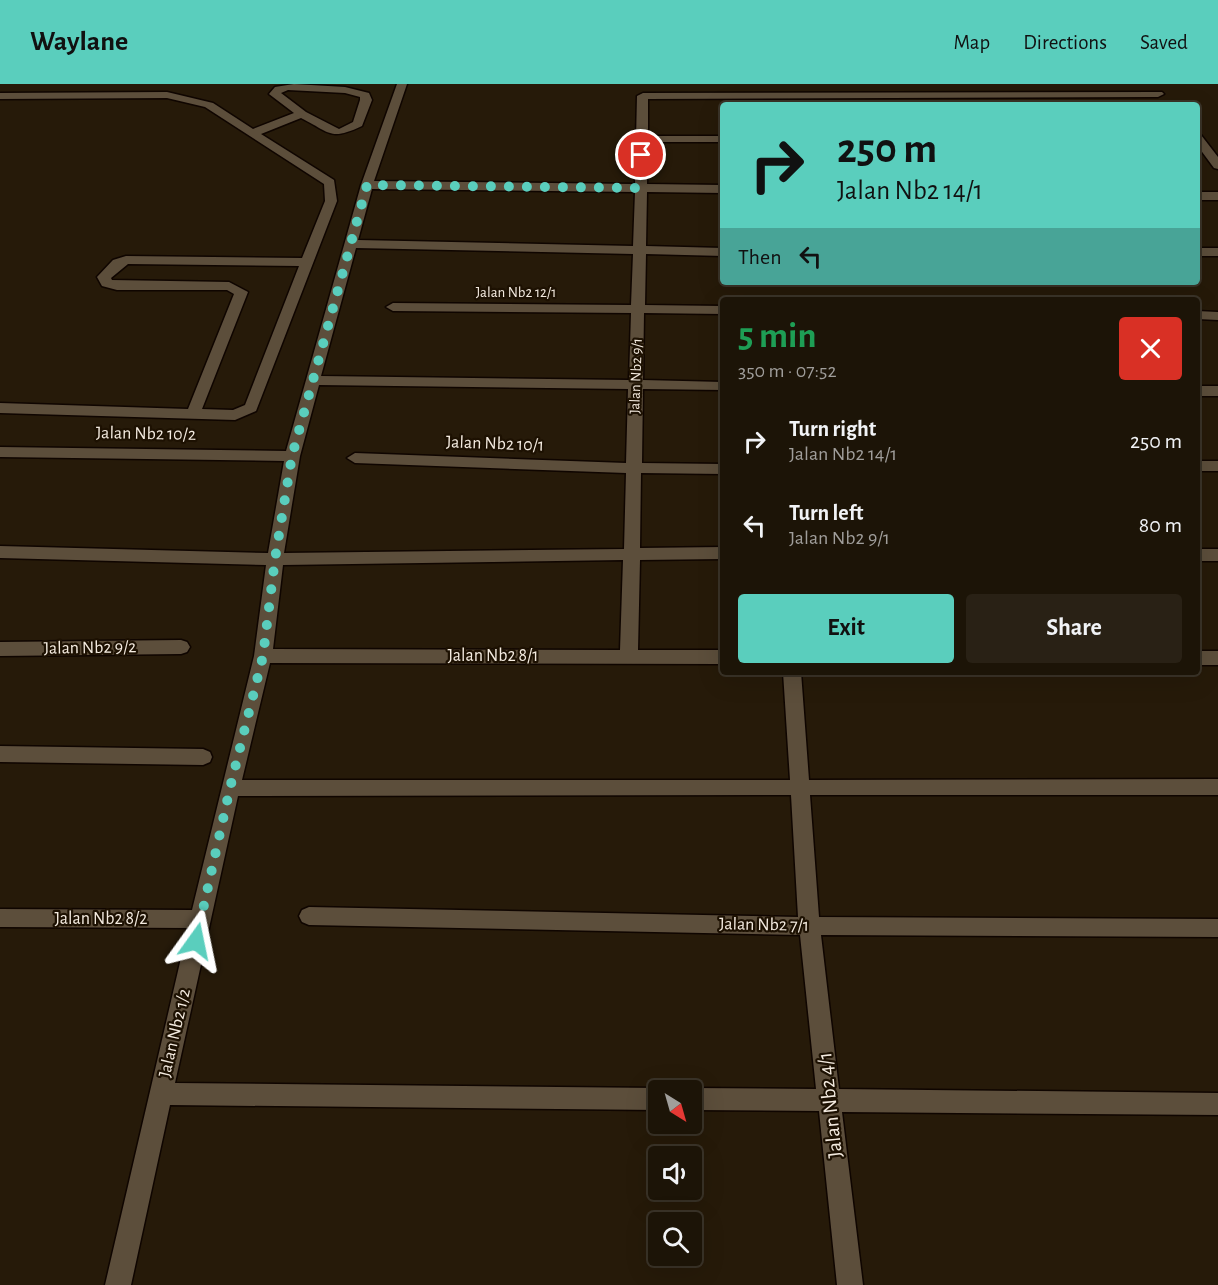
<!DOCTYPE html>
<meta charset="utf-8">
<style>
:root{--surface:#1c1407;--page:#292115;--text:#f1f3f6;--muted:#a09e9b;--line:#3a3328;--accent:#5acebd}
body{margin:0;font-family:"Alegreya Sans",sans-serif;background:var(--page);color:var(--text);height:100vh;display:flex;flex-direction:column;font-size:22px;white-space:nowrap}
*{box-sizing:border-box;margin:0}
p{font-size:20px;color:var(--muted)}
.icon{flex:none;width:33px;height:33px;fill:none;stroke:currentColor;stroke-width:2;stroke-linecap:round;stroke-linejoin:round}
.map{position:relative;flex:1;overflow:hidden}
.details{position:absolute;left:720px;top:213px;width:480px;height:378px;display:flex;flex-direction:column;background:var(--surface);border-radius:6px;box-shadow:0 6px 24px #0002,0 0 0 2px var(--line)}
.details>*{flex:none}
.hud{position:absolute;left:720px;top:18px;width:480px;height:183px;border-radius:6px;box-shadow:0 6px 24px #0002,0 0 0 2px var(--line);background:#5acebd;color:#111;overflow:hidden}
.needle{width:39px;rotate:143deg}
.controls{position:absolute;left:648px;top:996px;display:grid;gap:12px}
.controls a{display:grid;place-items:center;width:54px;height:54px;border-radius:6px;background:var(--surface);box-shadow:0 6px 24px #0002,0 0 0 2px var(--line);font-size:30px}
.pin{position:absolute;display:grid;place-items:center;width:51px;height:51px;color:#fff;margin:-26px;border:3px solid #fff;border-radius:50%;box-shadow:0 2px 6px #0007}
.me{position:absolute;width:66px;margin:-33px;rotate:12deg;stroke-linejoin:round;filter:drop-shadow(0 0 4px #0008)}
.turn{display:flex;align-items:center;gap:21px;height:126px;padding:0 18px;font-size:27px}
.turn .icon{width:78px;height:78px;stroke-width:2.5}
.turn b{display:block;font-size:42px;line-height:51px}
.then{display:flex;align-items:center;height:57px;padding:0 18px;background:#0003;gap:12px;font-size:22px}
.round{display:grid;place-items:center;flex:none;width:63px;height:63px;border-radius:6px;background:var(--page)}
.headline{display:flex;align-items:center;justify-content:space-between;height:102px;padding:0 18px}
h1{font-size:36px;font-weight:700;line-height:45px;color:#1e9e55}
.cta{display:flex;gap:12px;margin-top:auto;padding:12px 18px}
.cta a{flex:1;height:69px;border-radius:6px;background:var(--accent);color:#111;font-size:24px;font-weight:700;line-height:69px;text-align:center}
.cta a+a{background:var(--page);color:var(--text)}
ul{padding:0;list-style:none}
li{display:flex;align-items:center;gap:18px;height:84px;padding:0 18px}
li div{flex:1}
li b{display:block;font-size:22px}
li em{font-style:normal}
header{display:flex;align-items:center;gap:36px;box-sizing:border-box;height:84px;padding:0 30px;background:var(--accent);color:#111}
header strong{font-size:28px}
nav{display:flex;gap:33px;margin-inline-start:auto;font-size:21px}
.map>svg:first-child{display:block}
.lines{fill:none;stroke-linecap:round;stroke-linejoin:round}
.minor-casing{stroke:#0f0500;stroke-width:3}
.minor{fill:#5c4e3b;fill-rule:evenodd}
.route{stroke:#5acebd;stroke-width:10;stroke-dasharray:0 18}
.labels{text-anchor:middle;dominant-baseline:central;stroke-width:4.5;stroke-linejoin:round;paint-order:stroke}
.far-street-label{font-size:15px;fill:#f4ebe0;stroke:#1d1102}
.street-label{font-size:18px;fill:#f4ebe0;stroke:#1d1102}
.near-street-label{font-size:21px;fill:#f4ebe0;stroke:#1d1102}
</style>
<header>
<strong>Waylane</strong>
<nav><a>Map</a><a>Directions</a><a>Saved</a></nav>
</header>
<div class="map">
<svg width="1218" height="1201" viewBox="0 0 1218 1201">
<rect width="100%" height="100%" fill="#261a09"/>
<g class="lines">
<defs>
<path id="minor" d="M 294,0 L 345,3 L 369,9 L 372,16 L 362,42 C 330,57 331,49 301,34 L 261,50 L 334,96 L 337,117 L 256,327 L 235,336 L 0,329 L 0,319 L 188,325 L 234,210 L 227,206 L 117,206 L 102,202 L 97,193 L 113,176 L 126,172 L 302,174 L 325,117 L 324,100 L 205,23 L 167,14 L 0,15 L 0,9 L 167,8 L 213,19 L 253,45 L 294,29 L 269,10 L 275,3 ZM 288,6 L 345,9 L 360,13 L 360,16 L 353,38 L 339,45 L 306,28 L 281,9 ZM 128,180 L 299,182 L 245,321 L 233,326 L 202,325 L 248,208 L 229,198 L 112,196 L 111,194 Z
M 397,0 L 407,0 L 374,97 L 635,100 L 637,12 L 643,9 L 1162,8 L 1164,10 L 1158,13 L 648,15 L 648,52 L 723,52 L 723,58 L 648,58 L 647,100 L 723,101 L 723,109 L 647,108 L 646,162 L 723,164 L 723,172 L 646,170 L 645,221 L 723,222 L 723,230 L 644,229 L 643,296 L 723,298 L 723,306 L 643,305 L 642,379 L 723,380 L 723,390 L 641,389 L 640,464 L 723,463 L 723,475 L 640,476 L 638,566 L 723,566 L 723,580 L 270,579 L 242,696 L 790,696 L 783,588 L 801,588 L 809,696 L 1218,695 L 1218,711 L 810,711 L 819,833 L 1218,835 L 1218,853 L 821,851 L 839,1005 L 1218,1009 L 1218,1031 L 842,1028 L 863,1201 L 837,1201 L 819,1027 L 692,1026 L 692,1006 L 685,1006 L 692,1004 L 816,1005 L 800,851 L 309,841 L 302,838 L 299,832 L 302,826 L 309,823 L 798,833 L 791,711 L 238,712 L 175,999 L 658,1004 L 665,1006 L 658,1006 L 658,1026 L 170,1021 L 131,1201 L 105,1201 L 188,844 L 0,843 L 0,825 L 192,826 L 254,572 L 266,481 L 0,474 L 0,462 L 268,469 L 284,377 L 0,373 L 0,363 L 286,367 L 361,101 ZM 372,105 L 635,108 L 633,162 L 358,156 ZM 356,164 L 633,170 L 631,221 L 393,219 L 386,223 L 393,227 L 631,229 L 629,296 L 321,292 ZM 319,301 L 628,305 L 626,379 L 355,369 L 347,374 L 355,379 L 626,389 L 624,465 L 284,469 L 300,372 ZM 623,476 L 620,566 L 273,565 L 283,481 Z
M 1197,50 L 1201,51 L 1218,73 L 1218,85 L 1214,84 L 1197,61 Z
M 1197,108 L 1218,108 L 1218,116 L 1197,116 Z
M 1197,164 L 1218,164 L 1218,172 L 1197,172 Z
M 1197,227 L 1218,228 L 1218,236 L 1197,235 Z
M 1197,302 L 1218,302 L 1218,312 L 1197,312 Z
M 1197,377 L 1218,377 L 1218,387 L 1197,387 Z
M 1197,465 L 1218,465 L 1218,477 L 1197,477 Z
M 181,556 L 187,558 L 190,563 L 187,568 L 181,570 L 0,572 L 0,558 Z
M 1197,567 L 1218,567 L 1218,581 L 1197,581 Z
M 0,662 L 203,665 L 210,668 L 212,673 L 210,678 L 203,681 L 0,678 Z"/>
</defs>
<!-- minor casing -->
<use href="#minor" class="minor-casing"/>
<!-- minor -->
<use href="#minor" class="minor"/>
</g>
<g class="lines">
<!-- route -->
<path class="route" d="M 196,857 L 230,704 L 263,572 L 275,475 L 292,372 L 367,101 L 640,104 L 641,71"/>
</g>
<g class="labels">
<!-- far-street labels -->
<g class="far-street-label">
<text x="516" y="208">Jalan Nb2 12/1</text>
<text transform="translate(636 292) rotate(-88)">Jalan Nb2 9/1</text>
</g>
<!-- street labels -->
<g class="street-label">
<text transform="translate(146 350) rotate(1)">Jalan Nb2 10/2</text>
<text transform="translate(495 360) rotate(2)">Jalan Nb2 10/1</text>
<text transform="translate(90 564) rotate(-1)">Jalan Nb2 9/2</text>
<text x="493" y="572">Jalan Nb2 8/1</text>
<text x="101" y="835">Jalan Nb2 8/2</text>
<text transform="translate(764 841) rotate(1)">Jalan Nb2 7/1</text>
<text transform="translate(175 949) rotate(-77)">Jalan Nb2 1/2</text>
</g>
<!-- near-street labels -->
<g class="near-street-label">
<text transform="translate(830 1021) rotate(-96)">Jalan Nb2 4/1</text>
</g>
</g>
</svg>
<div class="controls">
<a><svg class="needle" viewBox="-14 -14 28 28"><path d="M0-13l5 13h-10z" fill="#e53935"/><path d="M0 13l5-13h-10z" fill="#a09e9b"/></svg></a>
<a><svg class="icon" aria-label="sound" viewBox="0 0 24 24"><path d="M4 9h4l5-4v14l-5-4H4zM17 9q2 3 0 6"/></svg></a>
<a><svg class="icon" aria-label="search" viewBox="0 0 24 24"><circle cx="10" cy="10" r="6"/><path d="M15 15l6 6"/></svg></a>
</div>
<div class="pin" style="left:641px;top:71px;background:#d93025"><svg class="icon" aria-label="arrive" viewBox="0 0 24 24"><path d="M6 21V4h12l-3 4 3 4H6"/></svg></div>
<svg class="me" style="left:196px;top:857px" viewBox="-20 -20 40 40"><path d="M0-17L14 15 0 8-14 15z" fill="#5acebd" stroke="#fff" stroke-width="4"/></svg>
<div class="hud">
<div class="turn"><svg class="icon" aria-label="right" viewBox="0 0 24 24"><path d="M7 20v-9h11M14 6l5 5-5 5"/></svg><div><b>250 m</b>Jalan Nb2 14/1</div></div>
<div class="then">Then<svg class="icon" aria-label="left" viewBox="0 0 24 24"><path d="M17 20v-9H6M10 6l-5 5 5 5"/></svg></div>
</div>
<section class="details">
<div class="headline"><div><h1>5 min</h1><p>350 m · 07:52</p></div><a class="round" style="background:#d93025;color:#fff"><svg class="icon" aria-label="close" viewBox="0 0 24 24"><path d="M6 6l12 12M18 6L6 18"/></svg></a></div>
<ul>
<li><svg class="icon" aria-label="right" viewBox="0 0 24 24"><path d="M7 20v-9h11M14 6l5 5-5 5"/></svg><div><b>Turn right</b><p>Jalan Nb2 14/1</p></div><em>250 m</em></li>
<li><svg class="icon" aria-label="left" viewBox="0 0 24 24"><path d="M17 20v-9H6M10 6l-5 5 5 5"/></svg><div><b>Turn left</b><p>Jalan Nb2 9/1</p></div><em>80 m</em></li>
</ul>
<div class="cta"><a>Exit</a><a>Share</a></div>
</section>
</div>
